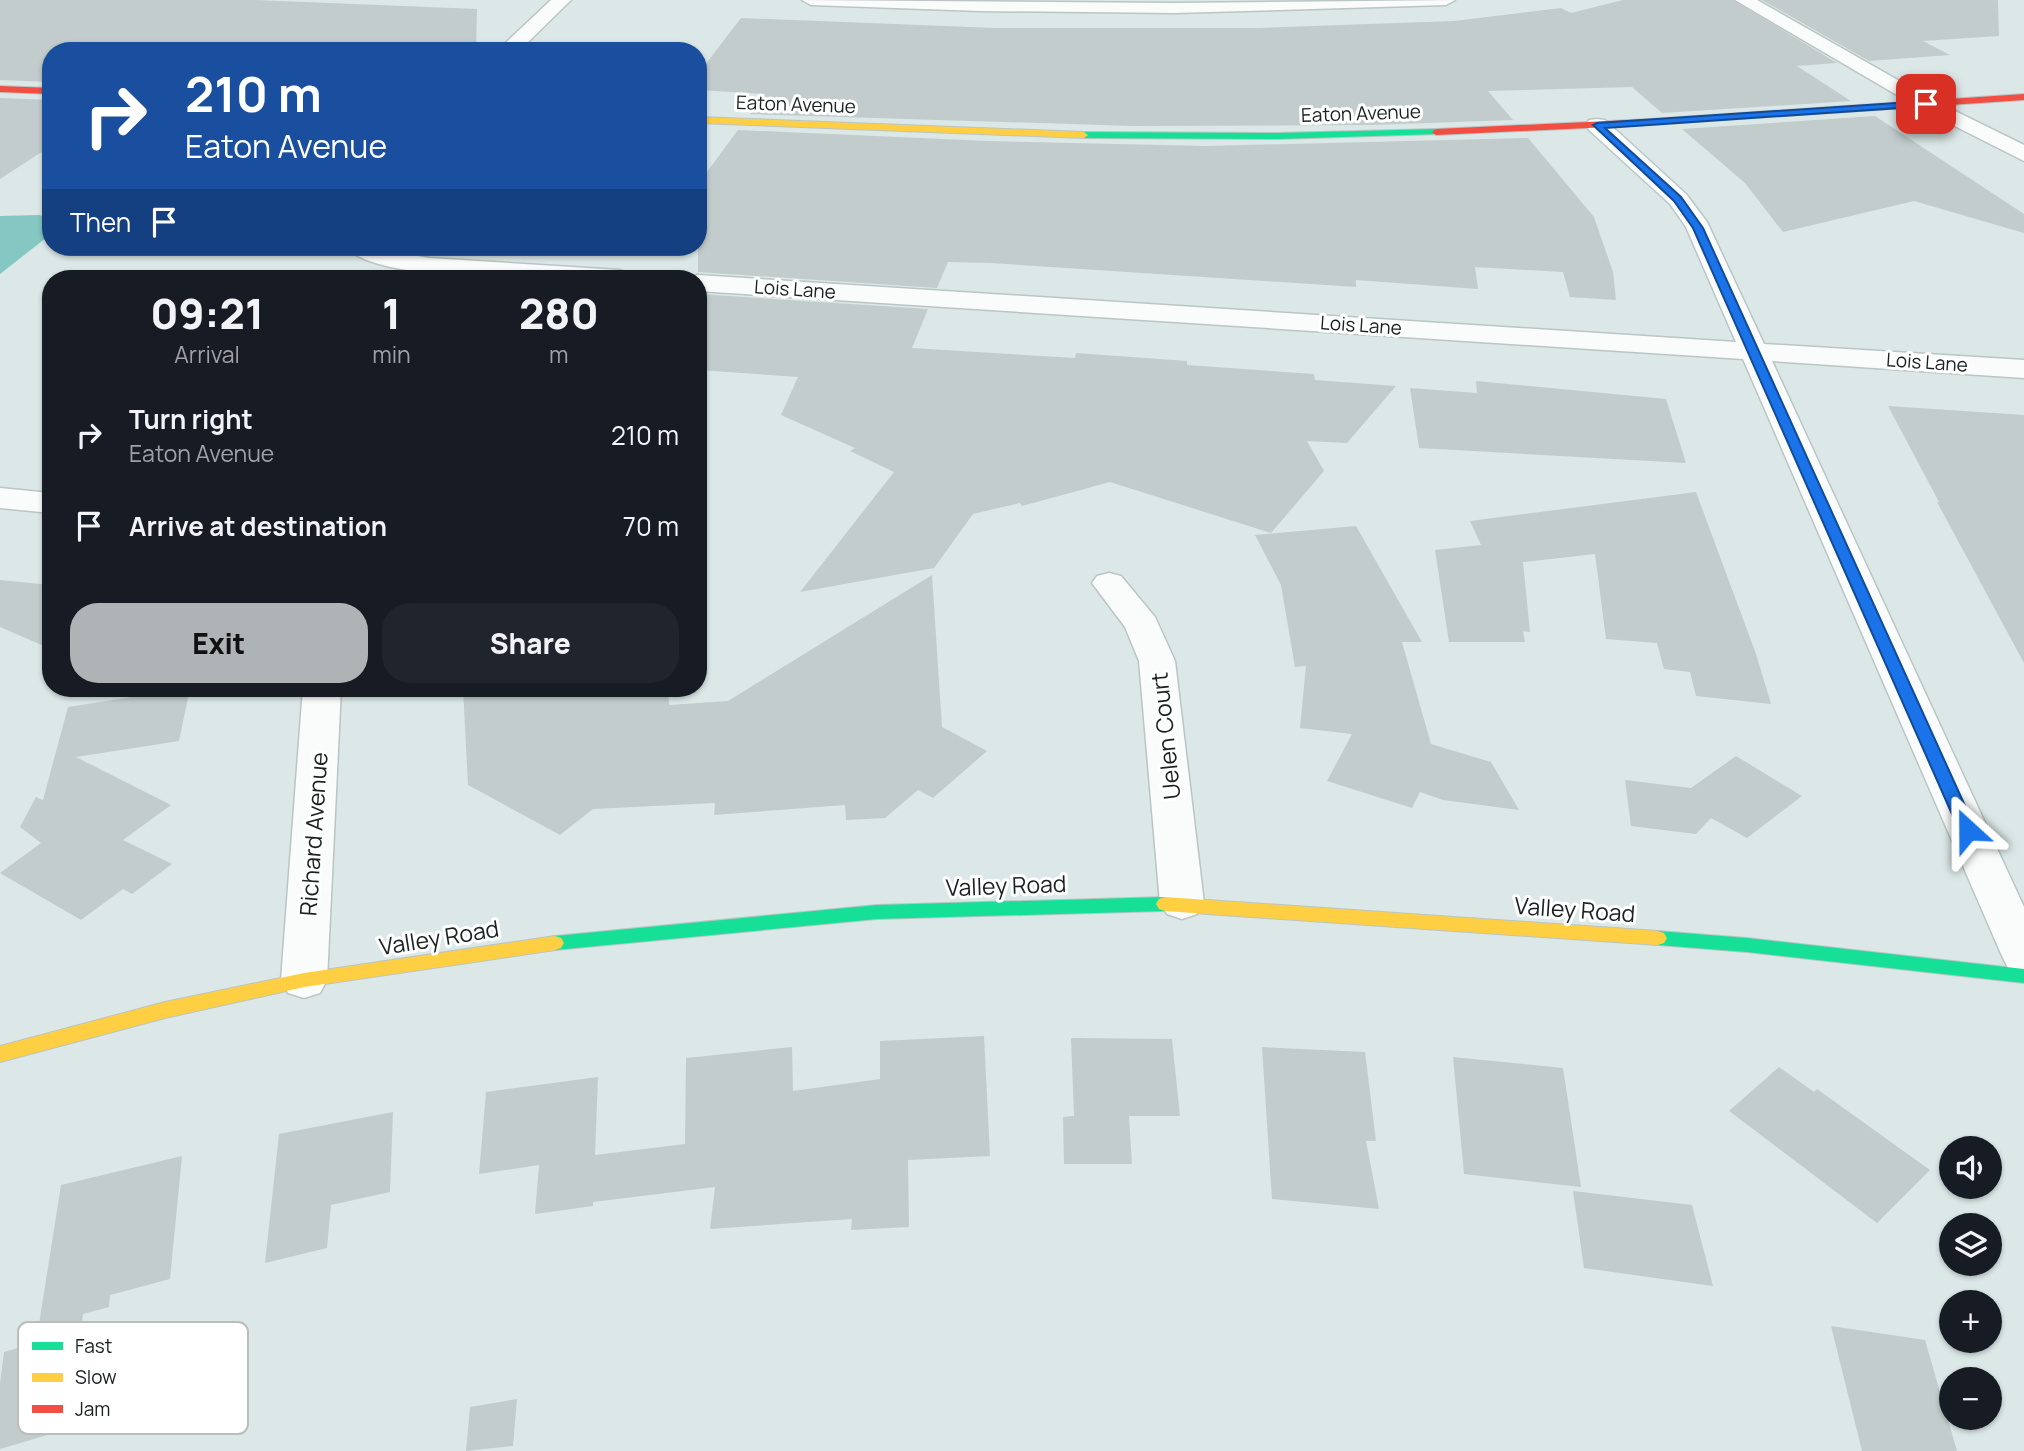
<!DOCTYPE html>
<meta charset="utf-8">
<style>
:root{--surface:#171b24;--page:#20242c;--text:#f1f3f6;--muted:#9ea1a6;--accent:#aeb4b5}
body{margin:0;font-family:Manrope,sans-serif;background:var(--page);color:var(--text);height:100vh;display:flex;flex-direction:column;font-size:26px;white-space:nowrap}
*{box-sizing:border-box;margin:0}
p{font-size:23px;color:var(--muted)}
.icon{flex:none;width:38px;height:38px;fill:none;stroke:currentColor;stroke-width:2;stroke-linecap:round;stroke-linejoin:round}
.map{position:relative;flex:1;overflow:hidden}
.details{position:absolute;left:42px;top:270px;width:665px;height:427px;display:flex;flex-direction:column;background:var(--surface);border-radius:28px;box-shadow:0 2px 5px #0004}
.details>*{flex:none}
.hud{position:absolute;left:42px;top:42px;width:665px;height:214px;border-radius:28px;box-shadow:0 2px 5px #0004;background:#1a4fa0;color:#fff;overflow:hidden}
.buttons{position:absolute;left:1939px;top:1136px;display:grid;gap:14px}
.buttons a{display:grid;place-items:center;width:63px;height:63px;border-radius:50%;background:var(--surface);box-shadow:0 2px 5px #0004;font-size:35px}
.pin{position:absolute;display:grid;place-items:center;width:60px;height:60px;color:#fff;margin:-30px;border-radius:14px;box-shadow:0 4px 10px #0006}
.me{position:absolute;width:77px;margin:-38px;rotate:336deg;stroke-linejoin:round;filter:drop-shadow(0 0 5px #0008)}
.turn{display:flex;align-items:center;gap:24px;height:147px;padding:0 28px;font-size:32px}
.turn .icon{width:91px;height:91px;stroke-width:2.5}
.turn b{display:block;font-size:49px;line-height:60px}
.then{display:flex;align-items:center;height:66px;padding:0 28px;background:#0003;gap:14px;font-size:26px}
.eta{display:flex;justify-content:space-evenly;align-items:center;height:119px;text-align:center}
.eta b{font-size:42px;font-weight:800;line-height:49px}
.primary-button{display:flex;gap:14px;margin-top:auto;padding:14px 28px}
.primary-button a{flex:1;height:80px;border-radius:28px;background:var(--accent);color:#111;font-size:28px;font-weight:800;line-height:80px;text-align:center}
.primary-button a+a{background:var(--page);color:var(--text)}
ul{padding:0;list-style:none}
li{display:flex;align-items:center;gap:21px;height:91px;padding:0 28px}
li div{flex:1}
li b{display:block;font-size:26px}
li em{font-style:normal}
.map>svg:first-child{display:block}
.water{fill:#85c7c3}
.building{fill:#c2cccc}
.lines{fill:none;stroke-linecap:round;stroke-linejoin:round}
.street-casing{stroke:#bac5c4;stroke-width:3}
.fast-casing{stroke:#bac5c4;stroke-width:2}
.slow-casing{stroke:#bac5c4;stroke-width:2}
.jam-casing{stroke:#bac5c4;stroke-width:2}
.street{fill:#fafcfb;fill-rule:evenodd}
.fast{fill:#16e098;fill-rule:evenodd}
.slow{fill:#ffcf43;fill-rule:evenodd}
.jam{fill:#f24e42;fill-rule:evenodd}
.route{fill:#1a73e8;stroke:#114b97;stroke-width:2}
.labels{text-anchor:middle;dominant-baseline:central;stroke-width:6;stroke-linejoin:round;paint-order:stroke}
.far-street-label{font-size:19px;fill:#192221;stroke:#fff}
.street-label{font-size:23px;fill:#192221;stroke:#fff}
.key{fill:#fff;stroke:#babdbc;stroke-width:2}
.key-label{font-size:19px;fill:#192221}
</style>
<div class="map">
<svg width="2024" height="1451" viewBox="0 0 2024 1451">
<rect width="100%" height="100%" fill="#dbe8e7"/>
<!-- water -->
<path class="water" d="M 39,215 L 51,218 L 51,234 L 0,274 L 0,216 Z"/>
<!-- building -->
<path class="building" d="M 0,0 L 255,0 L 477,9 L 476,51 L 51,51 L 51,82 L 0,80 Z
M 1623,0 L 1733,0 L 1837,63 L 1797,66 L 1851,101 L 1662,113 L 1632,87 L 1488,91 L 1513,120 L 1371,125 L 1133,126 L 750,114 L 765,94 L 698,90 L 698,74 L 741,18 L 995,28 L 1259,28 L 1454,21 L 1561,8 L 1571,13 Z
M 1762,0 L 1998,0 L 1999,36 L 1923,41 L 1950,55 L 1869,61 Z
M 0,98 L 51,100 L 51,146 L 0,179 Z
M 1875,116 L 2024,214 L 2024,233 L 1914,201 L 1783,232 L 1745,183 L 1682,129 Z
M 738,130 L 988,141 L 1206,146 L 1528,138 L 1594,217 L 1613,272 L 1616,300 L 1570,297 L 1563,272 L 1475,267 L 1478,289 L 1356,280 L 1356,287 L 990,263 L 948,262 L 937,288 L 698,272 L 698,248 L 681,247 L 698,247 L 698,184 Z
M 698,294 L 928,309 L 912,348 L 1075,358 L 1076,353 L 1187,361 L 1187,365 L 1314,374 L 1315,380 L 1396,386 L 1347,443 L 1307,441 L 1324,471 L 1271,533 L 1110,482 L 1022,506 L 1020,503 L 973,514 L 934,568 L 800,592 L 894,472 L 850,451 L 855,448 L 781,415 L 798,377 L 698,370 Z
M 1476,381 L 1666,399 L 1686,463 L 1419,448 L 1410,388 L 1477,393 Z
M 1888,406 L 2024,415 L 2024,663 L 1937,502 L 1939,502 Z
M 1696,492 L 1756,654 L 1771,704 L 1696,696 L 1690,672 L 1664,669 L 1657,643 L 1606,639 L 1595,554 L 1523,562 L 1530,632 L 1523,631 L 1525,642 L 1449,642 L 1435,550 L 1481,545 L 1470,521 Z
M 1356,526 L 1422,642 L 1402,642 L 1431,744 L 1491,762 L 1519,810 L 1443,800 L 1420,792 L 1412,808 L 1327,781 L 1352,734 L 1300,728 L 1306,666 L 1295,667 L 1281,585 L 1255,535 Z
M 932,575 L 942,727 L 987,751 L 933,798 L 918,790 L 885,818 L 846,820 L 845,805 L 714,815 L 715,803 L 593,809 L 560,835 L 468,785 L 463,688 L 668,688 L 669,705 L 728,701 Z
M 0,580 L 51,585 L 51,649 L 0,627 Z
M 190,688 L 179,741 L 76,757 L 171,805 L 123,840 L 172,864 L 132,894 L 123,889 L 81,920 L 0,873 L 41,843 L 20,827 L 36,797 L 43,800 L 68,707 Z
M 1736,756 L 1802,796 L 1747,838 L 1711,818 L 1696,834 L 1631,826 L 1625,780 L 1691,788 Z
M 984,1036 L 990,1156 L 908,1160 L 909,1227 L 851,1230 L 852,1219 L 710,1229 L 715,1187 L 593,1202 L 593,1206 L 535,1214 L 539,1165 L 479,1174 L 486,1092 L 598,1077 L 595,1155 L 685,1144 L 686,1058 L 792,1047 L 793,1091 L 880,1079 L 880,1041 Z
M 1071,1038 L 1172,1039 L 1180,1116 L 1129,1116 L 1132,1164 L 1064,1164 L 1063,1117 L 1074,1116 Z
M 1262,1047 L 1365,1052 L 1376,1141 L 1366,1141 L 1379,1209 L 1272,1199 Z
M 1453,1057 L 1563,1068 L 1581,1187 L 1464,1174 Z
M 1779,1067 L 1814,1092 L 1817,1089 L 1930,1170 L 1877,1223 L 1729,1111 Z
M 393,1112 L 390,1192 L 331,1205 L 327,1248 L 265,1263 L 279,1134 Z
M 182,1156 L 170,1279 L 110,1295 L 109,1307 L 83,1314 L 71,1428 L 0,1449 L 0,1383 L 4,1352 L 36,1343 L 61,1185 Z
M 1573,1191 L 1692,1205 L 1713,1286 L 1584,1268 Z
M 1831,1326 L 1925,1340 L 1957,1451 L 1862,1451 Z
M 517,1399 L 513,1446 L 466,1451 L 470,1407 Z"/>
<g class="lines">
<defs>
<path id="street" d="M 551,0 L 571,0 L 519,51 L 497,51 Z
M 802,0 L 1175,3 L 1455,0 L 1446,5 L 1175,13 L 980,11 L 811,5 Z
M 1735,0 L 1757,0 L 1933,100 L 2024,145 L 2024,161 L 1919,108 Z
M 1597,119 L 1605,120 L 1686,194 L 1707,222 L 1764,344 L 2024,360 L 2024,378 L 1772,361 L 2024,907 L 2024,973 L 2008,968 L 2002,956 L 1743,359 L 698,291 L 698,278 L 688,278 L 698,275 L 1736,342 L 1686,227 L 1670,204 L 1589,130 L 1586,125 L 1589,120 Z
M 347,247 L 381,247 L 395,252 L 429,258 L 619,270 L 628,273 L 632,278 C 584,280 374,285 347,247 Z
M 0,488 L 51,493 L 51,513 L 0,508 Z
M 1109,573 L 1121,576 L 1155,617 L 1175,661 L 1204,903 L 1197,914 L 1182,919 L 1167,914 L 1160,903 L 1139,661 L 1125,627 L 1092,583 L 1097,576 Z
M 303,688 L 341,688 L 327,980 L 320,993 L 304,998 L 288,993 L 281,980 Z"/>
<path id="fast" d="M 1436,129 L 1440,132 L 1439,134 L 1278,139 L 1084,138 L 1080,135 L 1084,132 L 1278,133 Z
M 1165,897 L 1171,899 L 1174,904 L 1171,909 L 1165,911 L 877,919 L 555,950 L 549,948 L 546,943 L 549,938 L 555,936 L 877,905 Z
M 1658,931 L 1747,938 L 2024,969 L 2024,983 L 1747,952 L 1658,945 L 1652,943 L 1649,938 L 1652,933 Z"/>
<path id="slow" d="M 698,117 L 1084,132 L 1088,135 L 1084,138 L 698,123 Z
M 1165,897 L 1658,931 L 1664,933 L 1667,938 L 1664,943 L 1658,945 L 1165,911 L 1159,909 L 1156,904 L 1159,899 Z
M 555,936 L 561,938 L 564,943 L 561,948 L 555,950 L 304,987 L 165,1018 L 0,1062 L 0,1046 L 165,1002 L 304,973 Z"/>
<path id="jam" d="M 0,86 L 51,88 L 51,94 L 0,92 Z
M 2024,94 L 2024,100 L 1651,125 L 1436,135 L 1432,132 L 1436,129 L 1651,119 Z"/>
</defs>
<!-- street casing -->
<use href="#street" class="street-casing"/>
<!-- fast casing -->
<use href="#fast" class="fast-casing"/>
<!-- slow casing -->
<use href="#slow" class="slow-casing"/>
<!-- jam casing -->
<use href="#jam" class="jam-casing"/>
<!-- street -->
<use href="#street" class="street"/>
<!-- fast -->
<use href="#fast" class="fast"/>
<!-- slow -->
<use href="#slow" class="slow"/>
<!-- jam -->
<use href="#jam" class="jam"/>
</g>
<!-- route -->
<path class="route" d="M 1926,101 L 1929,106 L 1605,128 L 1681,197 L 1703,228 L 1976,830 L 1968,836 L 1959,830 L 1693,228 L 1674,201 L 1593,125 L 1597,123 Z"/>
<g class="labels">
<!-- far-street labels -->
<g class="far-street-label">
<text transform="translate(796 104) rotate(2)">Eaton Avenue</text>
<text transform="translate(1361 113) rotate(-2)">Eaton Avenue</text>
<text transform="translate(795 289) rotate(4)">Lois Lane</text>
<text transform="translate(1361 325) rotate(4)">Lois Lane</text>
<text transform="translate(1927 362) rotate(4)">Lois Lane</text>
</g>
<!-- street labels -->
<g class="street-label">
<text transform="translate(1165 736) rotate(-96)">Uelen Court</text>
<text transform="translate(313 834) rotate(-86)">Richard Avenue</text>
<text transform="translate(1006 885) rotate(-2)">Valley Road</text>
<text transform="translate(1575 909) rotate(4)">Valley Road</text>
<text transform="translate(439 937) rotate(-9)">Valley Road</text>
</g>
</g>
<!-- legend -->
<rect x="18" y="1322" width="230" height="112" rx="10" class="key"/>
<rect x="32" y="1342" width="31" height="8" fill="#16e098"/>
<rect x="32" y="1373" width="31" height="9" fill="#ffcf43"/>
<rect x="32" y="1405" width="31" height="8" fill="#f24e42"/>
<g class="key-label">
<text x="75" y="1353">Fast</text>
<text x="75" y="1384">Slow</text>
<text x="75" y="1416">Jam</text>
</g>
</svg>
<div class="buttons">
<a><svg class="icon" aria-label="sound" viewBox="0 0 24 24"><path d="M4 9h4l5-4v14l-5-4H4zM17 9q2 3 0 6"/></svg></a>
<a><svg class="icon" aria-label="layers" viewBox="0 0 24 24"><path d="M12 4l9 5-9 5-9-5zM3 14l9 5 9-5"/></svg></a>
<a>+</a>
<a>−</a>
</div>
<div class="pin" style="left:1926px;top:104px;background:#d93025"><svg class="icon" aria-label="arrive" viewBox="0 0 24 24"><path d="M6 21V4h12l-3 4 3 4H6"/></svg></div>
<svg class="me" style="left:1968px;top:830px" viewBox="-20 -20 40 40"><path d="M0-17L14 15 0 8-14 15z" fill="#1a73e8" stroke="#fff" stroke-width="4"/></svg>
<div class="hud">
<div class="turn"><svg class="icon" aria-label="right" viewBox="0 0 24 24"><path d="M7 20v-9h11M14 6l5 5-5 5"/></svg><div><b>210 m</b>Eaton Avenue</div></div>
<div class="then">Then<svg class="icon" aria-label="arrive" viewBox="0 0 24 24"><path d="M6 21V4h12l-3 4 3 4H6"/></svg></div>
</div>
<section class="details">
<div class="eta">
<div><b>09:21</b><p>Arrival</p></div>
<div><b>1</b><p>min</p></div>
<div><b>280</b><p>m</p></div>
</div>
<ul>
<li><svg class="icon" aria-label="right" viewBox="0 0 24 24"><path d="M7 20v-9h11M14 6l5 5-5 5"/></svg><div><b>Turn right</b><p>Eaton Avenue</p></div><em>210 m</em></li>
<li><svg class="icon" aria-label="arrive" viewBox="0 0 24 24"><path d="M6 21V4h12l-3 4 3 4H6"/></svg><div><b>Arrive at destination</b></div><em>70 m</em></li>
</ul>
<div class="primary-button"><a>Exit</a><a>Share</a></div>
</section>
</div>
